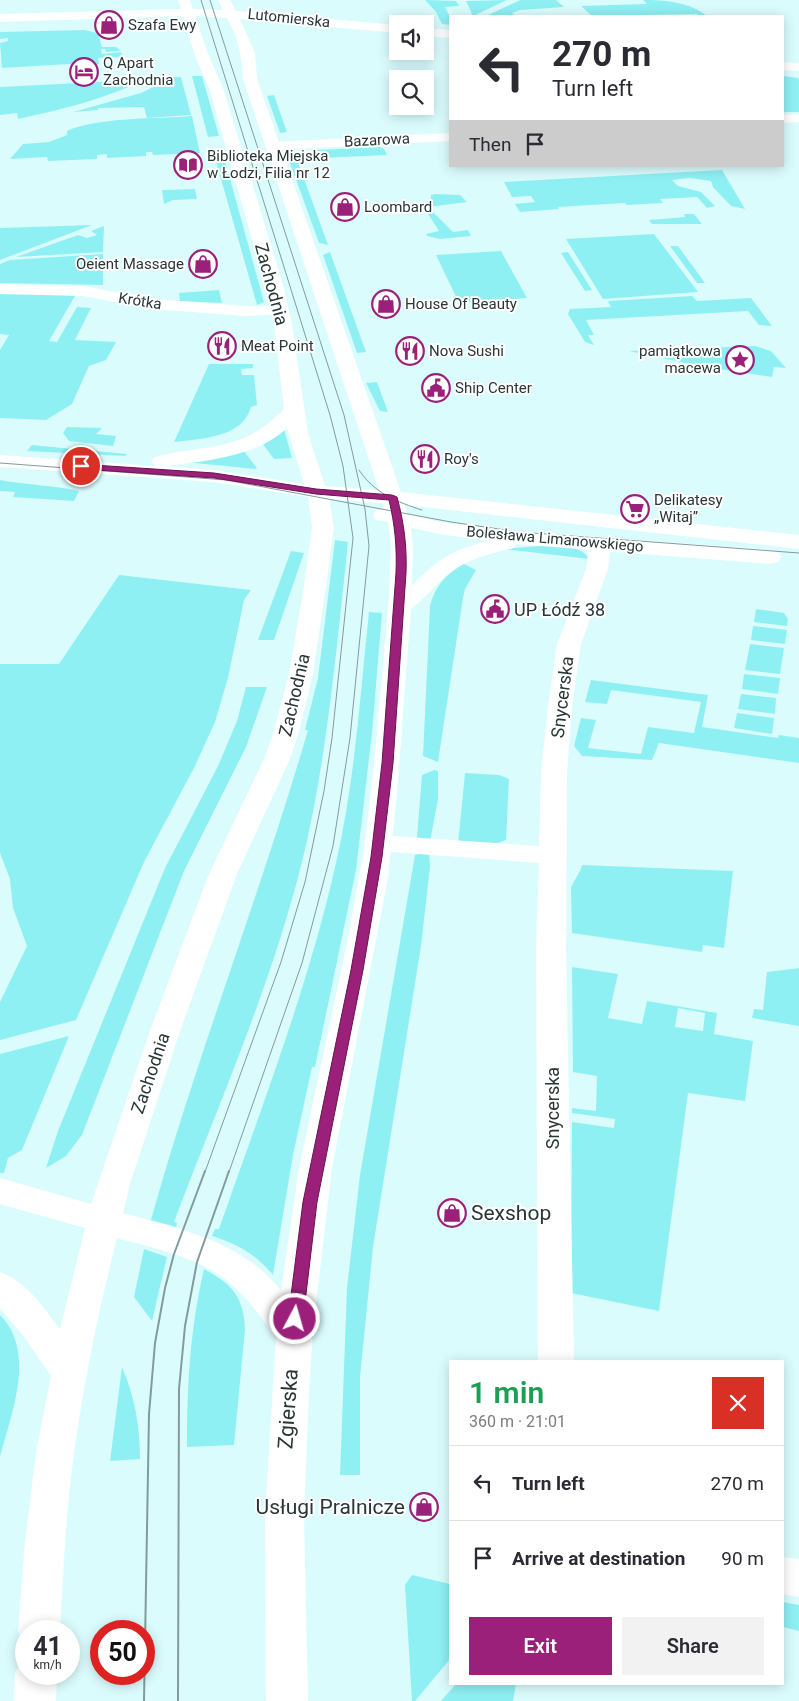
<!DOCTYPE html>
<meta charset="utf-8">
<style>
:root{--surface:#fff;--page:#f2f2f3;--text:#2b2b33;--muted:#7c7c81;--line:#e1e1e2;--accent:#9b2079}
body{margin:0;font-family:Roboto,sans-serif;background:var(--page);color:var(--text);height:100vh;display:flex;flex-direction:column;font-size:19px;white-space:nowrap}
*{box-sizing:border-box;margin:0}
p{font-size:16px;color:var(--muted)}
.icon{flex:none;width:28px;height:28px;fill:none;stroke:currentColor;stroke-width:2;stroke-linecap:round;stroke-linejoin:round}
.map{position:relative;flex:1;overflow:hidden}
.details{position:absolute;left:449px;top:1360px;width:335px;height:325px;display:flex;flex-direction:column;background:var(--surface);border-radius:0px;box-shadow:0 2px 12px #0003}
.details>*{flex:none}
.hud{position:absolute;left:449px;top:15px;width:335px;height:152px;border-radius:0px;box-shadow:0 2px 12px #0003;background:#fff;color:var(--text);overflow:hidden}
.tools{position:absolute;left:389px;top:15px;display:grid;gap:10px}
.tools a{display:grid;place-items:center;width:45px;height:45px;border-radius:0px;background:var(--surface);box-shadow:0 2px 12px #0003;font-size:25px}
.speed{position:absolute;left:15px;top:1620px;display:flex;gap:10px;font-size:25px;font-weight:700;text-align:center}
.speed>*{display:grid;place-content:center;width:65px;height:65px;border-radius:50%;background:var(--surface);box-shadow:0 2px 12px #0003;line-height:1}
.speed small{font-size:12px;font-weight:400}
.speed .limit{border:8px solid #d22;background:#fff;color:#111}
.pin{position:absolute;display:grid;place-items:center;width:42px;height:42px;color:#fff;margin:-21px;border:2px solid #fff;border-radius:50%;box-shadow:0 1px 5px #0007}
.me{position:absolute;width:55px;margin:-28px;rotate:6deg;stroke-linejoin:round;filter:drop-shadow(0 0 4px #0008)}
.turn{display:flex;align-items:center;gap:18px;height:105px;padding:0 20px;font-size:22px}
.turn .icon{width:65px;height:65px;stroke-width:2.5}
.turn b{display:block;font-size:35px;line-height:42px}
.then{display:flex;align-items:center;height:48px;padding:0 20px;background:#0003;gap:10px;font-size:19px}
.round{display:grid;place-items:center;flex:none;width:52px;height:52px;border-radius:0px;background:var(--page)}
.summary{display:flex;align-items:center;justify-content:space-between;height:85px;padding:0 20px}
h1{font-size:30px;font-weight:600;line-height:38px;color:#1e9e55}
.button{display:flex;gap:10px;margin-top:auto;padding:10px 20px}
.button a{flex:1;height:58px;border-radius:0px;background:var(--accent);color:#fff;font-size:20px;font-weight:600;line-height:58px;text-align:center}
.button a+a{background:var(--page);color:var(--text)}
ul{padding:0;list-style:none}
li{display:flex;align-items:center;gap:15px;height:75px;padding:0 20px;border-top:1px solid var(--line)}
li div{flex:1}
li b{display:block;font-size:19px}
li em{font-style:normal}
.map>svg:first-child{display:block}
.green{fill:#8ff0f4;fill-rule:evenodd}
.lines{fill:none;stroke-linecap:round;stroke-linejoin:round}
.street{fill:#fff;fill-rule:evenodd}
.secondary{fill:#fff;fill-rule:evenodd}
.tram-far1{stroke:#839b9b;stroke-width:1}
.tram{stroke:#839b9b;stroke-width:2}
.route{fill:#9b2079;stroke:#65154f}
.labels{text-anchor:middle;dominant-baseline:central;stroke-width:4;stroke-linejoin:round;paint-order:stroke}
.far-street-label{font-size:15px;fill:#293636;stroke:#fff}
.far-poi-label{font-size:15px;fill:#293636;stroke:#fff;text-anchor:start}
.street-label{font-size:18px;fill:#293636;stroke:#fff}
.poi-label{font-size:18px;fill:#293636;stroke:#fff;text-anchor:start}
.near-poi-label{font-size:21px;fill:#293636;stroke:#fff;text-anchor:start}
.near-street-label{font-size:21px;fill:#293636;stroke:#fff}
</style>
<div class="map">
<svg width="799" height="1701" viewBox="0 0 799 1701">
<rect width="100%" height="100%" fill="#dbfcfd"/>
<!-- green -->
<path class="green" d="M 425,0 L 456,1 L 459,6 L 445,7 L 450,17 L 450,25 L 442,24 L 436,12 Z
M 507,0 L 473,16 L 466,1 Z
M 520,0 L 556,0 L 564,7 L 520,10 L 512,13 L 515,16 L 486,16 Z
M 643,0 C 666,0 689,2 707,16 L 700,16 L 697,14 L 592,16 L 581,6 L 647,4 Z
M 84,30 L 98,33 L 102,47 L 116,47 L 121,51 L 106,52 L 105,49 L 101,49 L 102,54 L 121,52 L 122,57 L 98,58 L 99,64 L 87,65 L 86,63 L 2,68 L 0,43 L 8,41 L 8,38 L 0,39 L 0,32 Z
M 192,76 L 202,76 L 219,136 L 208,137 Z
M 783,76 L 798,78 L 799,80 L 799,112 L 783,112 Z
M 174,77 L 181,77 L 191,115 L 147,118 L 144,107 L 98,108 L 98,110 L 73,112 L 141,93 Z
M 140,80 L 139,82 C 102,100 59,110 18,119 L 17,113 L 0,115 L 0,87 Z
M 274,95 L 287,132 L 280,133 L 267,96 Z
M 192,116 L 200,153 L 153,155 L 152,152 L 146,152 L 146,156 L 107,158 L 107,154 L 97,155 L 97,159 L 48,161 L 47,157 L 10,159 L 23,144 L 49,142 L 67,135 L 67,131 C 96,117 158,119 192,116 Z
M 380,147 L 384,149 L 387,155 L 321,158 L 317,150 Z
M 293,148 L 328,245 L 319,243 L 286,152 Z
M 224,157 L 264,302 L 257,305 L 215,158 Z
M 722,170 L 745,209 L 731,206 L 713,187 L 711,181 L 690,178 L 672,180 L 678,186 L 701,192 L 715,206 L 707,208 L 697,197 L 660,199 L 663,203 L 627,205 L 625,203 L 558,207 L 559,209 L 520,212 L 515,204 L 535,202 L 531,196 L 512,197 L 504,182 Z
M 195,189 L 197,199 L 173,200 L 164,204 L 162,190 Z
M 436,194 L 460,195 L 467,202 L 428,207 L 453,232 L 468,230 L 471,236 L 440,239 L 427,236 L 426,234 L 439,231 L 423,206 L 431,204 L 431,195 Z
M 684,214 L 694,214 L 702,224 L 652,224 L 649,220 L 685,217 Z
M 92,225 L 0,260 L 0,228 Z
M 104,226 L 103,252 L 16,257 L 78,235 L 87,238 L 97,235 L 91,231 Z
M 654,234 L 698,292 L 603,299 L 566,239 Z
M 670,246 L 678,246 L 705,283 L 697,283 Z
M 501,251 L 527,298 L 459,303 L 436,255 Z
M 330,252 L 366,352 L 357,353 L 323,255 Z
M 568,252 L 592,290 L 585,291 L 561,253 Z
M 103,254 L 103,285 L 0,283 L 0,264 L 10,260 Z
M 219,290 L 222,303 L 180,301 L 179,293 Z
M 0,292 L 76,294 L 49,341 L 57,342 L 77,307 L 91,308 L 75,340 L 116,342 L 106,360 L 89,366 L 72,404 L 46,420 L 0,418 L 0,350 L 9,335 L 0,334 Z
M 692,296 L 697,301 L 751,298 L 772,326 L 759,325 L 748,311 L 586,320 L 594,335 L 588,335 L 594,345 L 585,342 L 568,314 L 570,309 L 611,307 L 608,301 Z
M 755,346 L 771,351 L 786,368 L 774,367 L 772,377 L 699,366 L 629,351 Z
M 209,364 L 253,364 L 253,368 L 241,369 L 242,375 L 254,375 L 257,405 L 251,407 C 243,438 199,439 174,442 Z
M 377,382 L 388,412 L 380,411 L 366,383 Z
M 67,427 L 102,428 L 96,434 L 116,436 L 113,446 L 69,441 L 63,433 Z
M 284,429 L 292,458 L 274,459 L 262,443 Z
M 32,445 L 127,454 L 125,456 L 27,451 Z
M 243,450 L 257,468 L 255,469 L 185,462 Z
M 0,480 C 26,485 53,485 79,491 L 74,501 L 13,497 L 15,492 L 0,491 Z
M 335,540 L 348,542 L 346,562 C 335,662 326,764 302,862 C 271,986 219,1103 174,1222 L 177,1223 L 176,1227 L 151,1220 C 197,1055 260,895 308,730 L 305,730 L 318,678 Z
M 527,547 C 544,546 580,542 589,559 L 503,549 Z
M 291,551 L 304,553 L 274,640 L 258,640 Z
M 464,564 L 476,570 L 465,589 L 463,598 L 438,762 L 423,756 L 430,606 C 435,586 446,574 464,564 Z
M 119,575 L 251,590 L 244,600 L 228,678 L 215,722 L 195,766 L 144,862 L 76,1020 L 0,1040 L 0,1002 L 27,946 L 13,908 L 10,879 L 0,853 L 0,664 L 59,664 Z
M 756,609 L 784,613 L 788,619 L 787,626 L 754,622 Z
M 369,612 L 382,613 L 372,733 L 356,870 L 315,1067 L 312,1067 L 293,1155 L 273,1275 C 256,1254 237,1244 212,1236 L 215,1229 L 219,1229 C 261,1108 308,988 336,863 C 355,780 360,696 369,612 Z
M 753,626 L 787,630 L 785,644 L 751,640 Z
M 750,644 L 784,648 L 780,674 L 745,670 Z
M 744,674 L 780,678 L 778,694 L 742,689 Z
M 591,680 L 708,695 L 702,727 L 778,738 L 779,735 L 799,738 L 799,763 L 659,743 L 652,760 L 582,756 L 574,746 L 581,718 L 596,720 L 588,748 L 641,754 L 648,727 L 694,733 L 701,702 L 611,690 L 607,704 L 585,702 Z
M 246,687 L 267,687 L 246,747 L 184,871 L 82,1135 L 66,1156 L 46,1168 L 58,1131 L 165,868 L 218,766 L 237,721 Z
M 741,694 L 776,698 L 775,714 L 738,709 Z
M 737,713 L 774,718 L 772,734 L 734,728 Z
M 434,770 L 438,771 L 438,799 L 430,842 L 417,837 L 422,775 Z
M 465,773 L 499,775 L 509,779 L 506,840 L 495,844 L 458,844 Z
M 429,851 L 430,867 L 421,946 L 373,1247 L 360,1377 L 360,1475 L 340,1475 L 347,1288 L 360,1175 L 415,855 Z
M 582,865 L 733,871 L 724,948 L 703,945 L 702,952 L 572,933 L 571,888 C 574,879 580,874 582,865 Z
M 572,967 L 618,974 L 608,1018 L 642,1024 L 647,1001 L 717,1013 L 714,1034 L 753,1041 L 745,1101 L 688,1093 L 659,1311 L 571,1293 L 572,1122 L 614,1128 L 615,1119 L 572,1113 L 572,1108 L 596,1111 L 597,1076 L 573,1072 ZM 678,1008 L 705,1013 L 703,1031 L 675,1027 Z
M 799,968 L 799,1026 L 752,1018 L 754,1009 L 763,1010 L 767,972 Z
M 69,1036 L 22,1150 L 8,1158 L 4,1173 L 0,1173 L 0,1054 Z
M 144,1249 L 167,1257 L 152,1321 L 134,1297 Z
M 204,1269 C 232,1284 244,1297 245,1329 L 234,1445 L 187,1447 C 187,1385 190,1329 204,1269 Z
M 0,1315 C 37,1352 11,1414 0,1457 Z
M 122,1367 C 135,1398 140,1426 140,1459 L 110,1461 Z
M 412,1575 L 450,1584 L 450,1659 L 415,1701 L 412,1701 L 405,1585 Z
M 782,1602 L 799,1605 L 799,1631 L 783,1627 Z
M 456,1684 L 516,1684 L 513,1701 L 441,1701 Z"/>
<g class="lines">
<!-- street -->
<path class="street" d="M 799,114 L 799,122 L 782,123 L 782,115 Z
M 450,133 L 450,141 L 273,150 L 268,149 L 266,146 L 268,143 L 273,142 Z
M 0,284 L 83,286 L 153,299 L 245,306 L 286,306 L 289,310 L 286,314 L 245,316 L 153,309 L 83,296 L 0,294 Z
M 600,538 L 608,540 L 611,545 L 608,569 L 581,644 L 572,706 L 567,773 L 566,948 L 574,1361 L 538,1361 L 536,948 L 539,863 L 378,851 L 368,849 L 364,843 L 368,837 L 378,835 L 539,846 L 541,773 L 548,706 L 557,644 L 586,569 L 589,545 L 592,540 Z
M 782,1557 L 799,1559 L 799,1597 L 782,1594 Z"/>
<!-- secondary -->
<path class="secondary" d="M 178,0 L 190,0 L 193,9 L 223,10 L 218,0 L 230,0 L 236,11 L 398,25 L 398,33 L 240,19 L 255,53 L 257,79 L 401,492 L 799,535 L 799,549 L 405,505 L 407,514 L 440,522 L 518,531 L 770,550 L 778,552 L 781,557 L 778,562 L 770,564 L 516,544 L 514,548 C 490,554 464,559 445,577 C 433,588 424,599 411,609 L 397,793 L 388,878 L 332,1168 L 313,1329 L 309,1391 L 304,1515 L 308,1701 L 266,1701 L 265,1515 L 276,1338 C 261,1317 246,1295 225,1279 C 194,1256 153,1248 117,1238 C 99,1308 84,1381 74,1453 C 66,1512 63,1572 60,1631 L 26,1631 L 26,1645 L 18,1631 L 25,1542 L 36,1453 L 51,1376 L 25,1338 L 0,1308 L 0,1272 C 26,1281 44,1308 60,1329 L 85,1228 L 0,1204 L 0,1178 L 91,1204 L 151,1028 L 209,874 L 264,759 L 274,731 L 289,674 L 304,586 L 312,527 L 308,497 L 214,482 L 0,467 L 0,455 L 155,466 L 151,461 L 154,457 C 208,443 240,454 284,409 L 274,324 L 264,281 L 209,88 L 195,56 L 183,16 L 0,22 L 0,14 L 181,9 ZM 195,16 L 227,18 C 238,38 242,56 243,79 L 379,490 L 325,486 L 308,433 L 292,324 L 282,281 L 223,88 L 209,56 ZM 287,428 L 304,484 L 214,470 L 166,466 C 207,461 256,457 287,428 ZM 329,499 L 383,503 L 384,509 L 376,510 L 373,515 L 376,520 L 388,522 L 391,545 L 389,596 L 374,765 L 364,850 L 347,943 L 299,1168 L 281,1290 C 239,1240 183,1230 123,1213 L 130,1184 L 181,1028 L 237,874 L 290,759 L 299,731 L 313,674 L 326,586 L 334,527 ZM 411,528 L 440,534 L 488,541 C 453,549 436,560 412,586 L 413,545 Z
M 425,28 L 450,30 L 450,38 L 425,36 Z
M 782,62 L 799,63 L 799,71 L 782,70 Z
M 26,1658 L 26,1674 L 57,1674 L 56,1701 L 14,1701 L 15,1674 L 21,1660 Z"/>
<!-- tram-far1 -->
<path class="tram-far1" d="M 201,0 L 330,415 L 343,466 L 353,538 L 332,738 L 324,791 L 305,882 L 281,962 L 205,1172
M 210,0 L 344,415 L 365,509 L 369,546 L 350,738 L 333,846 L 302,963 L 229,1172
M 0,463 L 226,480 L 451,522 L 519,532 L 799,553
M 359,470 C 374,493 397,502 422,510"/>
<!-- tram -->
<path class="tram" d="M 144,1701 L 149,1414 L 155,1343 L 165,1288 L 174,1254 L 205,1171
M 178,1701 L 179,1389 L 185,1326 L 197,1262 L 229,1171"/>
</g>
<!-- route -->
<path class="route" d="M 78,464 L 214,473 L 316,489 L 392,495 L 397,497 C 404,523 407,546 406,573 L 393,763 L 382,857 L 363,970 L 317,1202 L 303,1319 L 301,1323 L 295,1325 L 290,1323 L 288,1319 L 303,1202 L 351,970 L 371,857 L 382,763 L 396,573 C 397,547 395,525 389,500 L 316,494 L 214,478 L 81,469 L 78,468 Z"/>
<!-- icons -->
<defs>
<symbol id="shop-ring" viewBox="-11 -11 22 22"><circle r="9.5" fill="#fff" stroke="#9b2079" stroke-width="1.5"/><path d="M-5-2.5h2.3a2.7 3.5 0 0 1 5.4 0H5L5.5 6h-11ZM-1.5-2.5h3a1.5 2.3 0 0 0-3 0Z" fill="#9b2079"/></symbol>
<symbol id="hotel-ring" viewBox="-11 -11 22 22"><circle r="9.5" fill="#fff" stroke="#9b2079" stroke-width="1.5"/><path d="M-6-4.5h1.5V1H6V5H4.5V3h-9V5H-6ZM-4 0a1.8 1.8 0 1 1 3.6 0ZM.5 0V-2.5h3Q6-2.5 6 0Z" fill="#9b2079"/></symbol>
<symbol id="library-ring" viewBox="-11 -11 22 22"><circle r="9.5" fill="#fff" stroke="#9b2079" stroke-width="1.5"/><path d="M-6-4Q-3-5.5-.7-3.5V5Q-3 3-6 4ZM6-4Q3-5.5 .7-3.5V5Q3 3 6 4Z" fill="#9b2079"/></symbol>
<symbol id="restaurant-ring" viewBox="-11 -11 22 22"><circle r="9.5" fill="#fff" stroke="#9b2079" stroke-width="1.5"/><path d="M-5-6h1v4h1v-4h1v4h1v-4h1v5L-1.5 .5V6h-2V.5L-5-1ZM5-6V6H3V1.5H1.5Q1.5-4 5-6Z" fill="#9b2079"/></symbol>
<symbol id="sight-ring" viewBox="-11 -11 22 22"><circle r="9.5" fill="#fff" stroke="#9b2079" stroke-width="1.5"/><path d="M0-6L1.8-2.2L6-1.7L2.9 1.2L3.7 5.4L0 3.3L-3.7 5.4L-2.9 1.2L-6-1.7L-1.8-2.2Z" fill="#9b2079"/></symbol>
<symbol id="civic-ring" viewBox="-11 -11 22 22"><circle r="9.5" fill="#fff" stroke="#9b2079" stroke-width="1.5"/><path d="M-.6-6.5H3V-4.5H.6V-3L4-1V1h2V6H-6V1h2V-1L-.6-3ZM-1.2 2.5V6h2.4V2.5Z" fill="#9b2079"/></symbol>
<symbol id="supermarket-ring" viewBox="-11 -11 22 22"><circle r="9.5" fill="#fff" stroke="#9b2079" stroke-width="1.5"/><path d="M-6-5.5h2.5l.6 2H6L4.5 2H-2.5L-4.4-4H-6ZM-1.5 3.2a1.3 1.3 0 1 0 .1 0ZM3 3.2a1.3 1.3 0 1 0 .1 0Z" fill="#9b2079"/></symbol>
</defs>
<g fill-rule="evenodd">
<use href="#shop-ring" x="93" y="9" width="32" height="32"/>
<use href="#hotel-ring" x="68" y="56" width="32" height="32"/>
<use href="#library-ring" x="172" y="149" width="32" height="32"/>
<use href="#shop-ring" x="329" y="191" width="32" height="32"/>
<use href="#shop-ring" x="187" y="248" width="32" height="32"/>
<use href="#shop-ring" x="370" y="288" width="32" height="32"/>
<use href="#restaurant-ring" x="206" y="330" width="32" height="32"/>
<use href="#restaurant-ring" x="394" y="335" width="32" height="32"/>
<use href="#sight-ring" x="724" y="344" width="32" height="32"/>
<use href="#civic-ring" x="420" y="372" width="32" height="32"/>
<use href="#restaurant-ring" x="409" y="443" width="32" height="32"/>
<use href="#supermarket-ring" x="619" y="493" width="32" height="32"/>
<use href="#civic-ring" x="479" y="593" width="32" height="32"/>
<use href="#shop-ring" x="436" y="1197" width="32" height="32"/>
<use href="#shop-ring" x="408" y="1491" width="32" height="32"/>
</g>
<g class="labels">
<!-- far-street labels -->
<g class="far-street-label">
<text transform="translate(289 18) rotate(6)">Lutomierska</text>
<text transform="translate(377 140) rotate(-3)">Bazarowa</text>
<text transform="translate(140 301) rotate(9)">Krótka</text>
<text transform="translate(555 539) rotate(5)">Bolesława Limanowskiego</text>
</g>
<!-- far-poi labels -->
<g class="far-poi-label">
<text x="128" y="25">Szafa Ewy</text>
<text x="103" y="63">Q Apart<tspan x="103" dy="17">Zachodnia</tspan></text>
<text x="207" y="156">Biblioteka Miejska<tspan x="207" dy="17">w Łodzi, Filia nr 12</tspan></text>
<text x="364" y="207">Loombard</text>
<text x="184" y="264" text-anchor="end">Oeient Massage</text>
<text x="405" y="304">House Of Beauty</text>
<text x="241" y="346">Meat Point</text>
<text x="429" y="351">Nova Sushi</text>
<text x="721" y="351" text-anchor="end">pamiątkowa<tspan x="721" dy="17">macewa</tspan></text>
<text x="455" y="388">Ship Center</text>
<text x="444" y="459">Roy's</text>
<text x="654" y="500">Delikatesy<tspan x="654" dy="17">„Witaj”</tspan></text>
</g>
<!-- street labels -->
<g class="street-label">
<text transform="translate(272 284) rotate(75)">Zachodnia</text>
<text transform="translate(294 695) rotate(-77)">Zachodnia</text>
<text transform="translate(562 697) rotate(-83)">Snycerska</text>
<text transform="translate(150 1073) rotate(-71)">Zachodnia</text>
<text transform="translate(552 1108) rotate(-90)">Snycerska</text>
</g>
<!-- poi labels -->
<g class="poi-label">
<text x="514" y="609">UP Łódź 38</text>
</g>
<!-- near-poi labels -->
<g class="near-poi-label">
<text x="471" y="1213">Sexshop</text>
<text x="405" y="1507" text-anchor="end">Usługi Pralnicze</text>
</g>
<!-- near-street labels -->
<g class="near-street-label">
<text transform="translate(288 1409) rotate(-86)">Zgierska</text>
</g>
</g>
</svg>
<div class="tools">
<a><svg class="icon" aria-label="sound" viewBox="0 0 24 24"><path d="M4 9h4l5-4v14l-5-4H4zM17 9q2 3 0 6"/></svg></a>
<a><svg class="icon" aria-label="search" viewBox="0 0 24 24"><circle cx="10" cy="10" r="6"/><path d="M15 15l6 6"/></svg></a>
</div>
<div class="speed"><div>41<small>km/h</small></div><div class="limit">50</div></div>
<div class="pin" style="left:81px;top:466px;background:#d93025"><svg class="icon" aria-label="arrive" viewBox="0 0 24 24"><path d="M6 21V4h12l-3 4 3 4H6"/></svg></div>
<svg class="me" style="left:295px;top:1319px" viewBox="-20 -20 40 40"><circle r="17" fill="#9b2079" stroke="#fff" stroke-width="3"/><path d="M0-11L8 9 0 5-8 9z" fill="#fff"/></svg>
<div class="hud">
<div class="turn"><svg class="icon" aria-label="left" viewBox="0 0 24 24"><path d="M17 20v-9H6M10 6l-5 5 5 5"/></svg><div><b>270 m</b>Turn left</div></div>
<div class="then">Then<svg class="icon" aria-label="arrive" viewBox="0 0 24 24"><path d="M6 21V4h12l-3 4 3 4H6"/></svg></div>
</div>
<section class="details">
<div class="summary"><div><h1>1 min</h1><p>360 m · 21:01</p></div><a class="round" style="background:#d93025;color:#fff"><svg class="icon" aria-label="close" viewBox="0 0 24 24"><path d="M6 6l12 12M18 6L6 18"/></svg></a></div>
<ul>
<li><svg class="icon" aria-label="left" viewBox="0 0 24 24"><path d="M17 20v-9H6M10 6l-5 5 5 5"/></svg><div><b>Turn left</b></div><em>270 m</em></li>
<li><svg class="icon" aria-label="arrive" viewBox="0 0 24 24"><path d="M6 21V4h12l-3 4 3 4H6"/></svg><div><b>Arrive at destination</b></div><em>90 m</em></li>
</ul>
<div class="button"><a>Exit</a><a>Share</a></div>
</section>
</div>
